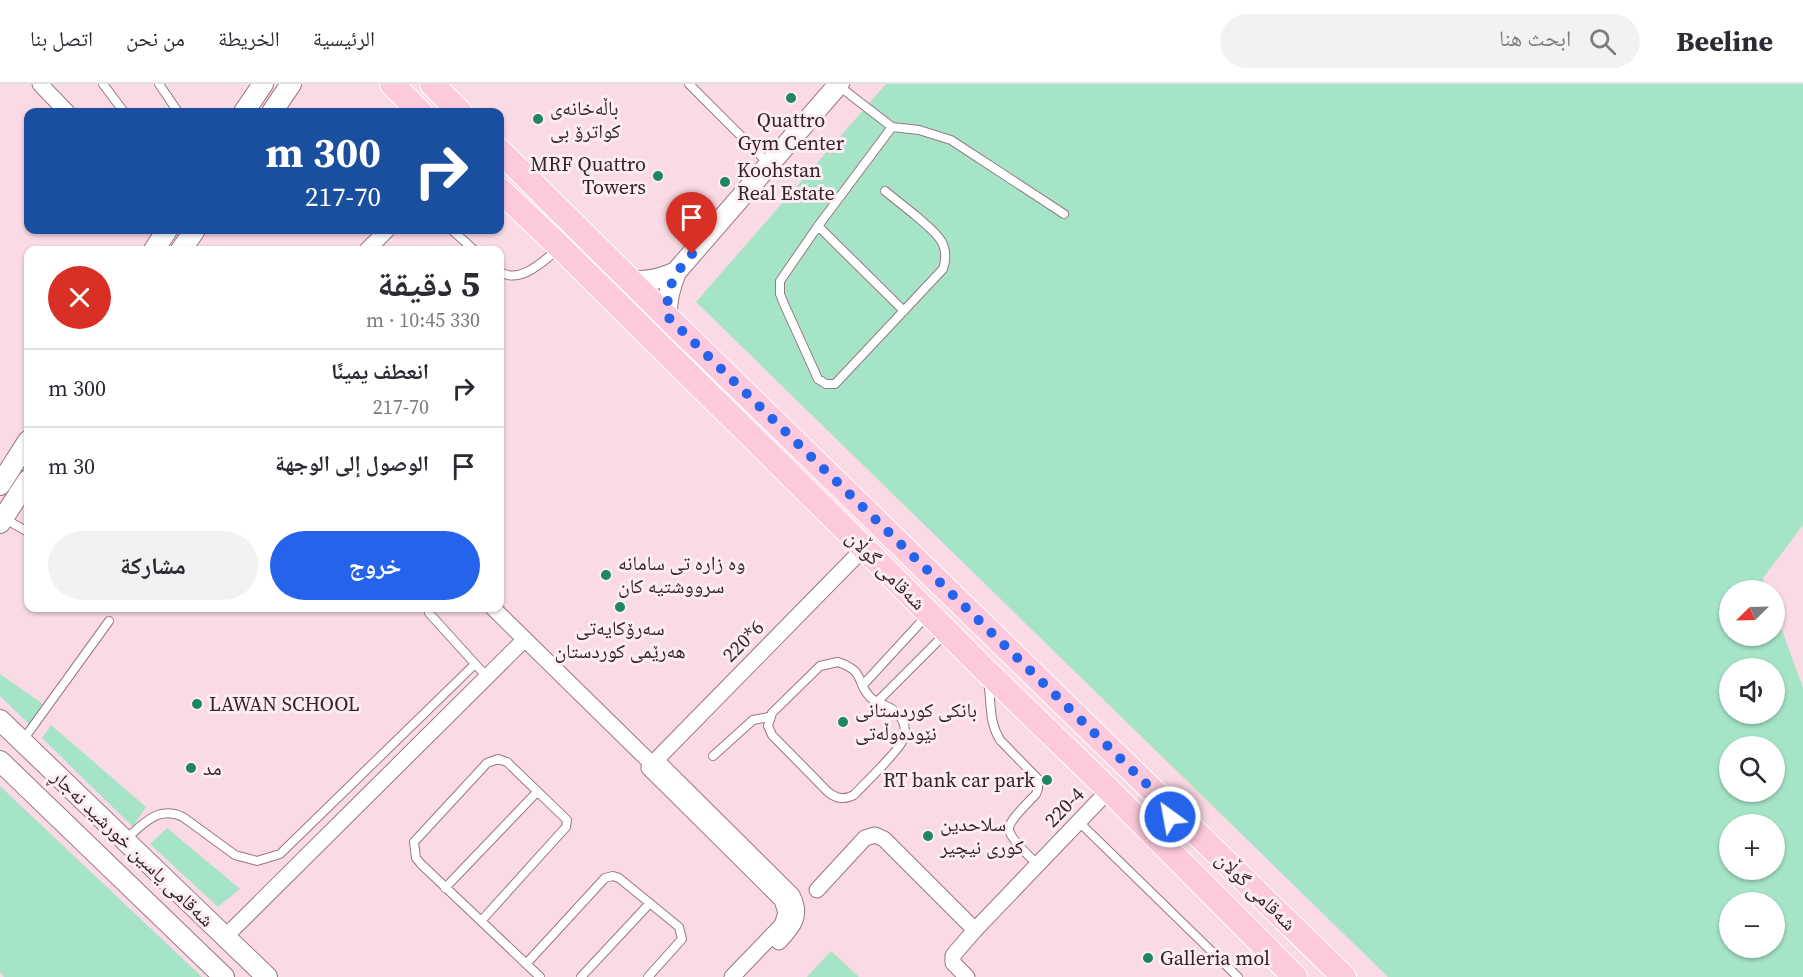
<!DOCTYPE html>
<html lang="ar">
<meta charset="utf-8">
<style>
:root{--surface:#fff;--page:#f2f2f3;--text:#2b2b33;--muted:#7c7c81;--line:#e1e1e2;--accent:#2563eb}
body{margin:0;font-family:"Source Serif 4","Noto Naskh Arabic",serif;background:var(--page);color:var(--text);direction:rtl;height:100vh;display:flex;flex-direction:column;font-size:22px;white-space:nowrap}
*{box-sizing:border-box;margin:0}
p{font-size:20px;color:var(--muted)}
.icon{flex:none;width:33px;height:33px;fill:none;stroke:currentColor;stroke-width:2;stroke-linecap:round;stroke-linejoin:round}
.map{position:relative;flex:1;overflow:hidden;direction:ltr}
.drawer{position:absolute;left:24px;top:162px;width:480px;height:366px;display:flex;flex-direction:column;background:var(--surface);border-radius:12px;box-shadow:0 2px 4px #0004;direction:rtl}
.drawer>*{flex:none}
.hud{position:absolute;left:24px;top:24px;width:480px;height:126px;border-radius:12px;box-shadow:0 2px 4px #0004;direction:rtl;background:#1a4fa0;color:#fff;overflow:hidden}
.needle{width:39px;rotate:247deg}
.buttons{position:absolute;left:1719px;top:496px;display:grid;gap:12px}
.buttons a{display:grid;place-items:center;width:66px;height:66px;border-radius:50%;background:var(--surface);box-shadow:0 2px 4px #0004;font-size:30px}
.pin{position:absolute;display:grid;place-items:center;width:51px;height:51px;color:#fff;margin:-62px -26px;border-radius:50% 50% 50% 0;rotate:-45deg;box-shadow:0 0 6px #0007}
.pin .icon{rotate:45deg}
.me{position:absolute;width:66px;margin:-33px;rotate:328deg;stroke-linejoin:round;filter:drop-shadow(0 0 4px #0008)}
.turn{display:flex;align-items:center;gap:21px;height:126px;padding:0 24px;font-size:27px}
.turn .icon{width:78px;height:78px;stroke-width:2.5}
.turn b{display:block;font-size:42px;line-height:51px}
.round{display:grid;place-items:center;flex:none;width:63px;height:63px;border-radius:32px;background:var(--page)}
.summary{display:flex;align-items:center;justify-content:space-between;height:102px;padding:0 24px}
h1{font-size:36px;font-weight:700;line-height:45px}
.cta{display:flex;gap:12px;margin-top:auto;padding:12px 24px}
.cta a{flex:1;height:69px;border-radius:36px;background:var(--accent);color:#fff;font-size:24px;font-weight:700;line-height:69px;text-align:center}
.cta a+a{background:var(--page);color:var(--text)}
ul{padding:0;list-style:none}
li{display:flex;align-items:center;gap:18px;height:78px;padding:0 24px;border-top:2px solid var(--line)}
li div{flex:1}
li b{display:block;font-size:22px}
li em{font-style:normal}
header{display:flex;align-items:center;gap:36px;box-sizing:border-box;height:84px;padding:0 30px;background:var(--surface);border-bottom:2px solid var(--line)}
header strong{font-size:28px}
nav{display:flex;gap:33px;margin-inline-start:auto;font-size:21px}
.search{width:420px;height:54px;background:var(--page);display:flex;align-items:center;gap:15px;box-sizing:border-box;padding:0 21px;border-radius:33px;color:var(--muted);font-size:22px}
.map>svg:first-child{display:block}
.green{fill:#a5e4c7;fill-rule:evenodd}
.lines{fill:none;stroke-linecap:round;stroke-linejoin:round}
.service-casing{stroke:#9a7783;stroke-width:10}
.minor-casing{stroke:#9a7783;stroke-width:17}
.tertiary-casing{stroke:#9a7783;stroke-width:22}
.primary-casing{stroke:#fff;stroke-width:26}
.service{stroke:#fff;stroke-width:8}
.minor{stroke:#fff;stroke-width:15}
.tertiary{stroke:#fff;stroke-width:20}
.primary{stroke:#fdc9dc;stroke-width:24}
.route{stroke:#2563eb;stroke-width:10;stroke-dasharray:0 18}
.poi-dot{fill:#1e8662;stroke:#fdecf2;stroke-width:2}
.labels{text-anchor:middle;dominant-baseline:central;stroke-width:6;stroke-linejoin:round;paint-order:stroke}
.poi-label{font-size:20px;fill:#332429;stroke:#fdecf2;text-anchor:start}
.street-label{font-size:20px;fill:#332429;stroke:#fdecf2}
</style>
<header>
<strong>Beeline</strong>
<div class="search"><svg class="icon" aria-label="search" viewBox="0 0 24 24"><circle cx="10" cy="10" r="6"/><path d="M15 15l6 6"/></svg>ابحث هنا</div>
<nav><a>الرئيسية</a><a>الخريطة</a><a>من نحن</a><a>اتصل بنا</a></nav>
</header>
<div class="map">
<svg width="1803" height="893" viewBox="0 0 1803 893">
<rect width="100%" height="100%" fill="#fadae5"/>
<!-- green -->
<path class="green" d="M 886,0 L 1803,0 L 1803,441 L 1763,494 L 1767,507 L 1730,507 L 1730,552 L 1774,552 L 1775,527 L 1803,604 L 1803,893 L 1388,893 L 696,218 ZM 1730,585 L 1774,585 L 1774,630 L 1730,630 ZM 1730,663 L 1774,663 L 1774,708 L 1730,708 ZM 1730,741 L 1774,741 L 1774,786 L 1730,786 ZM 1730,819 L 1774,819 L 1774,864 L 1730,864 Z
M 0,590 L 50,625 L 33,644 L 0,612 Z
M 51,641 L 146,723 L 133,743 L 42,654 Z
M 0,702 L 202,893 L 4,893 L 0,888 Z
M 167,744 L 240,805 L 218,823 L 150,760 Z
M 831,867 L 859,893 L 807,893 Z"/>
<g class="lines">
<defs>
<path id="service" d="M 103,0 L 124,28
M 159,0 L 178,28
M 689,0 L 768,79
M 839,2 L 892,43 L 919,46 L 951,56 L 1064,130
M 885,107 C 895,115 905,123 915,131 C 933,147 952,158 943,185 L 835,300 L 826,300 L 818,295 L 784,220 L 780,210 L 780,197 L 818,142 L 892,43
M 818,142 L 904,227
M 452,146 L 474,166
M 500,188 C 520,200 541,179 557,166
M 5,435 L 28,448
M 429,529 L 487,593
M 838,578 C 867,588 855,599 871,614 C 879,621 891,621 898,630 C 905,638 907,646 903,656 C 899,667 864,700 854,711 C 844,716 837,715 828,708 L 772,651 L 768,642 L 772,629 L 820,582 Z
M 988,598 C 992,619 988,636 1000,656 L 1038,695 L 1038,705 L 1036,710 C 1030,717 1010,735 1009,744 C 1008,753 1031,774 1038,781
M 863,601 L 920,539 L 924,529
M 877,618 L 946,549
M 23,656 L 109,537
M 713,672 L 753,636 L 769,633
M 1079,738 L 1238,893
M 125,756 C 143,740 158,721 183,733 L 235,771 L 257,777 L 280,770 L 475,580
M 445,804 L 537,708
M 481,837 L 566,743 L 567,736 L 507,678 L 498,675 L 487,679 L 414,758 L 416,774 L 421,780 L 540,893
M 526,880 L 605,794 L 613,792 L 619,794 L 679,843 L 682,855 L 648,893
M 581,893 L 650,819"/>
<path id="minor" d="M 40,0 L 67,28
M 367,166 L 387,146
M 493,524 L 650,678 L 649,684 L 782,816 L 786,829 L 782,841 L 732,893
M 656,676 L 792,811 C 803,832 793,843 779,858
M 650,678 L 656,676 L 864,464
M 817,806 L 865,754 L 875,751 L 884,755 L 975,846
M 225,853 L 525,555
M 967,893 L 953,879 L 953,872 L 955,869 L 975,846 L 1109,706"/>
<path id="tertiary" d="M 244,28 L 263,0
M 272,28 L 291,0
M 154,166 L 167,146
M 181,166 L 195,146
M 630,196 C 647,199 661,195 676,188
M 667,233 C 666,217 670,203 676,188 L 839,0
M 0,401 L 28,357
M 0,439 L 28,396
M 0,636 L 267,893
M 0,677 L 224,893"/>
<path id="primary" d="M 392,0 L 420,28
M 432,0 L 460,28
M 500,67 L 667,233 L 1344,893
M 500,106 L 561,164 L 864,464 L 982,583 L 1109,706 L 1295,893"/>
</defs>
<!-- service casing -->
<use href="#service" class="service-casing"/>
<!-- minor casing -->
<use href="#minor" class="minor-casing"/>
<!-- tertiary casing -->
<use href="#tertiary" class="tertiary-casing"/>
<!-- primary casing -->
<use href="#primary" class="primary-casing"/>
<!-- service -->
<use href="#service" class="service"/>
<!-- minor -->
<use href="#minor" class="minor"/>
<!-- tertiary -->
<use href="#tertiary" class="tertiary"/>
<!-- primary -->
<use href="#primary" class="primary"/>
</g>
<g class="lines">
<!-- route -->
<path class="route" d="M 692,170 C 674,190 665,205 668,233 L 1165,718 L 1170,728 L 1170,733"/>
</g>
<!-- markers -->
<g class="poi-dot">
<circle cx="791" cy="14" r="6"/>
<circle cx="538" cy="35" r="6"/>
<circle cx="658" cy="92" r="6"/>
<circle cx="725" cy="98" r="6"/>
<circle cx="606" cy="491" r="6"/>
<circle cx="620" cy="523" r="6"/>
<circle cx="197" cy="620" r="6"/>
<circle cx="843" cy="638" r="6"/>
<circle cx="191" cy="684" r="6"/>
<circle cx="1047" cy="696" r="6"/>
<circle cx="928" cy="752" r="6"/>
<circle cx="1148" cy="874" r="6"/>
</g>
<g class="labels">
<!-- poi labels -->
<g class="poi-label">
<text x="550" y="24">باڵەخانەی<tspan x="550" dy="23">کواترۆ بی</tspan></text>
<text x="791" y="36" text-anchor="middle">Quattro<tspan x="791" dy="23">Gym Center</tspan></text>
<text x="646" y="80" text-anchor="end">MRF Quattro<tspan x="646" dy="23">Towers</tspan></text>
<text x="737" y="86">Koohstan<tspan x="737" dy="23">Real Estate</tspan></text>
<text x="618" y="479">وه زاره تى سامانه<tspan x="618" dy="23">سرووشتيه كان</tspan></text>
<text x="620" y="544" text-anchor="middle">سەرۆكایەتی<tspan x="620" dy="23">هەرێمی كوردستان</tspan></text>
<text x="209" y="620">LAWAN SCHOOL</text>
<text x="855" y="626">بانکی کوردستانی<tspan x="855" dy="23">نێودەوڵەتی</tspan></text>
<text x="203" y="684">مد</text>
<text x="1035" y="696" text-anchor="end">RT bank car park</text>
<text x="940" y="740">سلاحدین<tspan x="940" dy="23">كوری نیچیر</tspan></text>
<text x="1160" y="874">Galleria mol</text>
</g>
<!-- street labels -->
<g class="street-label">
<text transform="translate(886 486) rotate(45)">شەقامی گوڵان</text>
<text transform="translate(743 557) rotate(-45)">220*6</text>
<text transform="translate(1064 723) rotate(-46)">220-4</text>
<text transform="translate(133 764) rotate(44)">شەقامی یاسین خورشید نەجاڕ</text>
<text transform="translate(1256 807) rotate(44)">شەقامی گوڵان</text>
</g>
</g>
</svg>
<div class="buttons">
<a><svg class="needle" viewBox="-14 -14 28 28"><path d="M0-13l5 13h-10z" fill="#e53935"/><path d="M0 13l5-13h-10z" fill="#7c7c81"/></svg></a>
<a><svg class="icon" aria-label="sound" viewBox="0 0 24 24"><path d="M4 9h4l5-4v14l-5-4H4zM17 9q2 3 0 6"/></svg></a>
<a><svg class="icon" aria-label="search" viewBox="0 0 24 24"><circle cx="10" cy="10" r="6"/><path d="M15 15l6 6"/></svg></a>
<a>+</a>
<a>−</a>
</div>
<div class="pin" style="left:692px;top:170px;background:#d93025"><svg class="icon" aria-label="arrive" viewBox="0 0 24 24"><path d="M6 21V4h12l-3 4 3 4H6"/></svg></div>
<svg class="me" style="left:1170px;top:733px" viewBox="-20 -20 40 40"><circle r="17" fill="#2563eb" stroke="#fff" stroke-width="3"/><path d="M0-11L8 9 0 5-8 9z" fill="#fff"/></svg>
<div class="hud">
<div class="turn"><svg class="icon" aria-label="right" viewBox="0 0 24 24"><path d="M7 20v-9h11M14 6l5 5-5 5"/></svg><div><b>300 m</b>217-70</div></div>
</div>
<section class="drawer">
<div class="summary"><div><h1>5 دقيقة</h1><p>330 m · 10:45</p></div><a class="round" style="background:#d93025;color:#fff"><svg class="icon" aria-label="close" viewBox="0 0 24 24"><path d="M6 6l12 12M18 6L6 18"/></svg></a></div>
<ul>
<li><svg class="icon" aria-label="right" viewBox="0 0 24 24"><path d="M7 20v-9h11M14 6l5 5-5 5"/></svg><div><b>انعطف يمينًا</b><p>217-70</p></div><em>300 m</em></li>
<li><svg class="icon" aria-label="arrive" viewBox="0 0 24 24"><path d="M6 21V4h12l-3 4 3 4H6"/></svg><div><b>الوصول إلى الوجهة</b></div><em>30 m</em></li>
</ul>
<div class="cta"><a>خروج</a><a>مشاركة</a></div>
</section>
</div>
